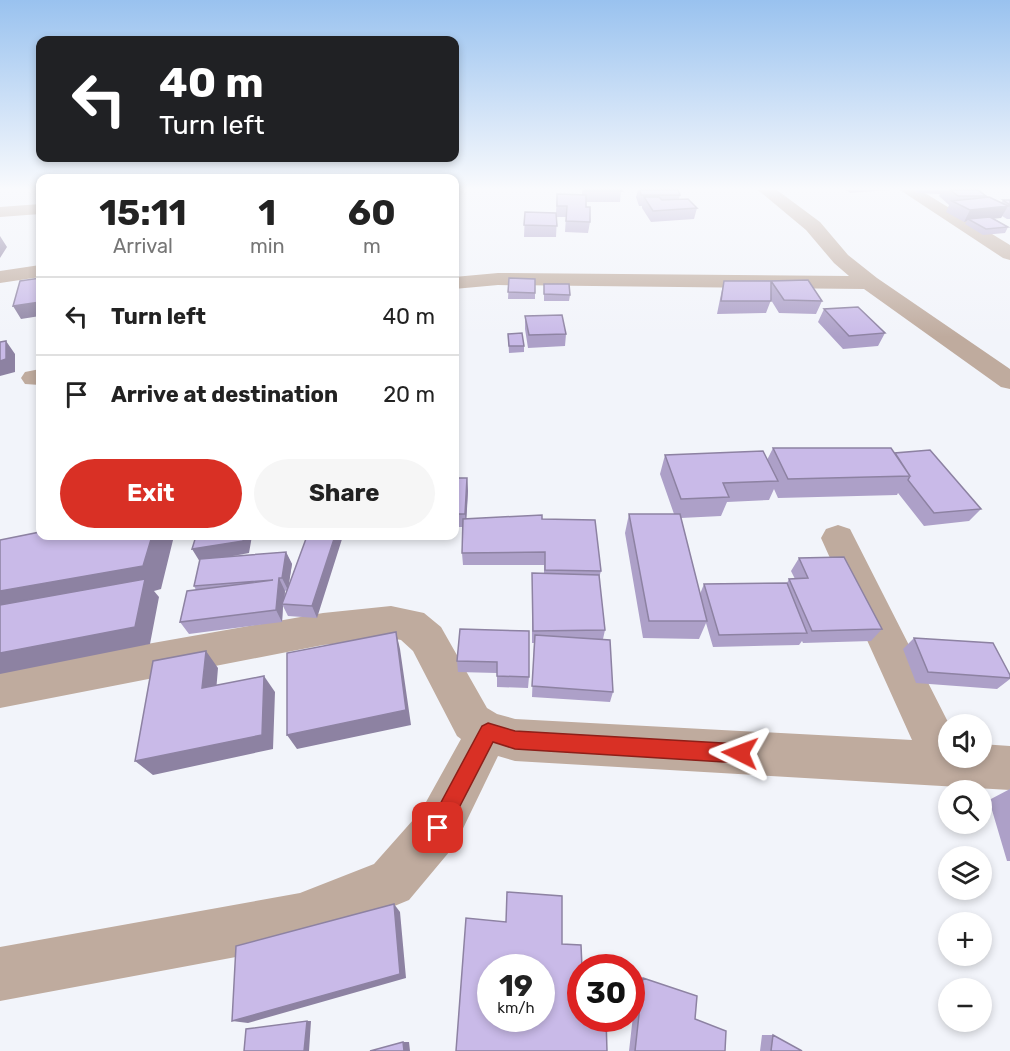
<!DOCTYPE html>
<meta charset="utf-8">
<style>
:root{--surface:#fff;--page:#f6f6f6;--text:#222;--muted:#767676;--line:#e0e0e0;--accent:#d93025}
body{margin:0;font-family:Rubik,sans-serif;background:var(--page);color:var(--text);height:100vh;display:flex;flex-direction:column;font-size:22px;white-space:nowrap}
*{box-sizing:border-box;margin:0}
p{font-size:20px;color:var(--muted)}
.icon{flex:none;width:33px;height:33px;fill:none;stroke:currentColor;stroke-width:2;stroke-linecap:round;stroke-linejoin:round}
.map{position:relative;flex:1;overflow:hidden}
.drawer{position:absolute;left:36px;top:174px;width:423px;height:366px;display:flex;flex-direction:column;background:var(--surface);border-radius:12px;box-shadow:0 3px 9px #0003}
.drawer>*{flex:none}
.top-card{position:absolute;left:36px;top:36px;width:423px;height:126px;border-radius:12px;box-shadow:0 3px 9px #0003;background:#202124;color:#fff;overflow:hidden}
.buttons{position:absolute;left:938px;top:714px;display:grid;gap:12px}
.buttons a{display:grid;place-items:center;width:54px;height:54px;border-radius:50%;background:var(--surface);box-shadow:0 3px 9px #0003;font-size:30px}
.speed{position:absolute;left:477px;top:954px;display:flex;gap:12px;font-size:30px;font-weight:700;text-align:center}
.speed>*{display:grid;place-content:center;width:78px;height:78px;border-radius:50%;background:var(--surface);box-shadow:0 3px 9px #0003;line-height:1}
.speed small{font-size:15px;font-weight:400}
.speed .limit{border:9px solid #d22;background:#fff;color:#111}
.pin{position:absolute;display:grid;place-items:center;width:51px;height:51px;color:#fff;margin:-26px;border-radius:12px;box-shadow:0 3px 9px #0006}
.me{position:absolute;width:66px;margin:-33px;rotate:273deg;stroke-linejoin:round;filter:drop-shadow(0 0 4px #0008)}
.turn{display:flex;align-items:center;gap:21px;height:126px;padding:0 24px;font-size:27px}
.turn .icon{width:78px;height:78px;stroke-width:2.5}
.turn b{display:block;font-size:42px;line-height:51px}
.eta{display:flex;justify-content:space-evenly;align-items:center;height:102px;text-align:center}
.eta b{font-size:36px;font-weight:700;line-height:42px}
.primary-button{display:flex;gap:12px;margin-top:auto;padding:12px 24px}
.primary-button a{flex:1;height:69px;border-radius:36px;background:var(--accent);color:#fff;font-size:24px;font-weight:700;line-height:69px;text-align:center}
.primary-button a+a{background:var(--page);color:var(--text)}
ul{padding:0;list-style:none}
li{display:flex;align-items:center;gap:18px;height:78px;padding:0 24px;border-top:2px solid var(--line)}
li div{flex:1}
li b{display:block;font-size:22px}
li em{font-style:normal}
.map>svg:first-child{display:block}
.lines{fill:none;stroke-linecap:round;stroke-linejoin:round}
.minor{fill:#bfab9e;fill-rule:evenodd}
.wall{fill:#ada0c8;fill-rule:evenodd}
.shaded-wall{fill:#8d82a2}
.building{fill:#c9bae8;stroke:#8d82a2;stroke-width:1.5;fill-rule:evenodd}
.route{fill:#d93025;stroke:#8d1f18;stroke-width:1.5}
</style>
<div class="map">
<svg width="1010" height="1051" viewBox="0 0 1010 1051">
<rect width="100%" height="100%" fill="#f2f4fa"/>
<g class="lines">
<!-- minor -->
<path class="minor" d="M 758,190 L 777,190 L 820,222 L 848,255 L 877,278 L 1010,369 L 1010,389 L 1001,387 L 864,289 L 498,285 L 454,289 L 454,277 L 498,273 L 849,276 L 834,263 L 806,230 Z
M 900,190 L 920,190 L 1010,245 L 1010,260 L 1003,258 Z
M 40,204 L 40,214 L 0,217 L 0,207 Z
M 40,265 L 40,277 L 0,283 L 0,271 Z
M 40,369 L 40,385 L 25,384 L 21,378 L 25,372 Z
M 838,525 L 850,529 L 949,724 L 948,758 L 981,758 L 981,744 L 1010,746 L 1010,790 L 515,761 L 498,756 L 455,845 L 409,900 L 300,945 L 0,1001 L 0,947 L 300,893 L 374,864 L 421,811 L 461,739 L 457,736 L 413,651 L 401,640 L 391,638 L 323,645 L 0,708 L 0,670 L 323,613 L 391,606 L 424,613 L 441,627 L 487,708 L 497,714 L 515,719 L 912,740 L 821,538 L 826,529 Z"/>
</g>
<!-- wall -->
<path class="wall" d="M 582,190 L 621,190 L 620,202 L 586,202 L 586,207 L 590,222 L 588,233 L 565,232 L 566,217 L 557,217 L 556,237 L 524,237 L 525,212 L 556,213 L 557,194 L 582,195 Z
M 638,190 L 678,190 L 680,195 L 679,199 L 697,208 L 694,219 L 651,222 L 642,208 L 642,206 L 639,206 L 636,197 Z
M 846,190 L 889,190 L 850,193 Z
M 914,190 L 978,190 L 986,196 L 985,197 L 1001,203 L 1003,200 L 1010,200 L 1010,219 L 1007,219 L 1002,216 L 1001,218 L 993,218 L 1008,227 L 1005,233 L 983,235 L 965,224 L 967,221 L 964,222 L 946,212 L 949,205 L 939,196 L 940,194 L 917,193 Z
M 509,278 L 535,279 L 535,299 L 508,299 Z
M 808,280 L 822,301 L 816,314 L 779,313 L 771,300 L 766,313 L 717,314 L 721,294 L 724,281 Z
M 544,284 L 570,295 L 569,301 L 544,301 Z
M 824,309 L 885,333 L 878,346 L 843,349 L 818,322 Z
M 525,316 L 566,334 L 565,346 L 528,348 L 525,329 Z
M 508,334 L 524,346 L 524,352 L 509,353 Z
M 773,448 L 895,453 L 981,509 L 969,521 L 924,526 L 898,493 L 897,495 L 778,498 L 774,489 L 769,500 L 727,502 L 721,516 L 681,518 L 700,594 L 704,584 L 787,583 L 789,579 L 795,579 L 791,571 L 799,558 L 882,629 L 871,641 L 803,643 L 802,641 L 799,645 L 713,647 L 706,623 L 699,639 L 643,638 L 625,533 L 629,514 L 674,514 L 660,474 L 665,455 L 767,460 Z
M 454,478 L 467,478 L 468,491 L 466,519 L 542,519 L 601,571 L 599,578 L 605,630 L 603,639 L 613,692 L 610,702 L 532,697 L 534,643 L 532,643 L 532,573 L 544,574 L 544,565 L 463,565 L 462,553 L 463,527 L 454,527 Z
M 307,536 L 317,618 L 288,616 L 283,606 L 282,622 L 189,634 L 180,622 L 196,590 L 194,586 L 200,561 L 249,553 L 229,557 L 286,552 L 292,564 L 288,587 ZM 287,590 L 284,600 L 285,591 Z
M 460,629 L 529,677 L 528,688 L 497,687 L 497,673 L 458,672 L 457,661 Z
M 914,638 L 1010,675 L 1010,679 L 997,689 L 916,683 L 903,649 Z
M 1010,789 L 1010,861 L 1007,861 L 989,800 Z
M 643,978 L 695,1019 L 725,1051 L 629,1051 L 637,981 Z
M 762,1035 L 773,1035 L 802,1051 L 760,1051 Z"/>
<!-- shaded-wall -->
<path class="shaded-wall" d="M 1008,206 L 1001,218 L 972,221 L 968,219 L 967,221 L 964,222 L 970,210 Z
M 0,236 L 7,247 L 0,258 Z
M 40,302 L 40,316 L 21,319 L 13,306 Z
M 6,341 L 15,354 L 15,372 L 0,376 L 0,361 Z
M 467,478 L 468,491 L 466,527 L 465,514 Z
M 152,536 L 174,536 L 161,589 L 154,591 L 159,597 L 150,644 L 0,674 L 0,591 Z
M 244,536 L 252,536 L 249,553 L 200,562 L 192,549 Z
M 335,536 L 343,536 L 317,618 L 312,606 Z
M 286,552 L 292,564 L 288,590 L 282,578 Z
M 279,578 L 285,591 L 284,604 L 282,604 L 283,606 L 282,622 L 276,610 Z
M 396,632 L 400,649 L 411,725 L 297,749 L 287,735 Z
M 206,651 L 218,668 L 215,704 L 202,688 Z
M 264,676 L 275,692 L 273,749 L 153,775 L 135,761 Z
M 394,904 L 400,912 L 406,978 L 248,1023 L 232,1021 Z
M 307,1021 L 311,1021 L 309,1051 L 304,1051 Z
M 403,1042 L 409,1042 L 410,1051 L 404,1051 Z"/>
<!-- building -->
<path class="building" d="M 584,190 L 621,190 L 622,191 L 584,191 Z
M 640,190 L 678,190 L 680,195 L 641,195 Z
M 950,190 L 978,190 L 986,196 L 958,196 Z
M 557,194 L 586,195 L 586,207 L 590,207 L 590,222 L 566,221 L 567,206 L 557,206 Z
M 644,197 L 659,197 L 662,200 L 688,199 L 697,208 L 653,211 Z
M 989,197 L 1008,206 L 970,210 L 952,201 Z
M 1003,200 L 1010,200 L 1010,205 Z
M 525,212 L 556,213 L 557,226 L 524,225 Z
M 990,217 L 1008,227 L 986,229 L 968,219 Z
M 40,278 L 40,302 L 13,306 L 20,281 Z
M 509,278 L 535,279 L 535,293 L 508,292 Z
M 808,280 L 822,301 L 784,300 L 771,281 Z
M 724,281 L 771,281 L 771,301 L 721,301 Z
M 544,284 L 569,284 L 570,295 L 544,294 Z
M 858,307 L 885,333 L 849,336 L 824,309 Z
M 562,315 L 566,334 L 529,335 L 525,316 Z
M 522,333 L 524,346 L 509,346 L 508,334 Z
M 6,341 L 6,359 L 0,361 L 0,342 Z
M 773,448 L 891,448 L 910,476 L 788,479 Z
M 930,450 L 981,509 L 934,513 L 908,480 L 910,476 L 895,453 Z
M 763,451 L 778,481 L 723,483 L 729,497 L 681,499 L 665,455 Z
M 454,478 L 467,478 L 465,514 L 454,514 Z
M 629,514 L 680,514 L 707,621 L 649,621 Z
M 542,515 L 542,519 L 595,520 L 601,571 L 545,570 L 545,552 L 462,553 L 463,519 Z
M 40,532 L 40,536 L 152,536 L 143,566 L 0,591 L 0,540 Z
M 196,536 L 244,536 L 243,541 L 192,549 Z
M 307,536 L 335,536 L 312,606 L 282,604 Z
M 286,552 L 282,578 L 279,578 L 276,610 L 180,622 L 187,591 L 273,580 L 194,586 L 200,559 Z
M 844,557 L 882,629 L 812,631 L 789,579 L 808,578 L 799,558 Z
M 532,573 L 599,575 L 605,630 L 533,631 Z
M 145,579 L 135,627 L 0,653 L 0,605 Z
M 787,583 L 807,633 L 719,635 L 704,584 Z
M 460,629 L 529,631 L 529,677 L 497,676 L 497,662 L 457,661 Z
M 396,632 L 406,710 L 287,735 L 287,653 Z
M 535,635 L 610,640 L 613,692 L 532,686 Z
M 914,638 L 993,643 L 1010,675 L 1010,678 L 928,672 Z
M 206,651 L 202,688 L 264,676 L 262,735 L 135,761 L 153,661 Z
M 507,892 L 562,896 L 562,944 L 581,945 L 582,968 L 580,968 L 580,1018 L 606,1018 L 607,1051 L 456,1051 L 466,918 L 506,922 ZM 490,968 L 542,968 L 542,1018 L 490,1018 Z
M 394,904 L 400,974 L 232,1021 L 236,946 Z
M 643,978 L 697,996 L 695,1019 L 726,1031 L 725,1051 L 635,1051 Z
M 307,1021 L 304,1051 L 244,1051 L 246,1029 Z
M 773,1035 L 802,1051 L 771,1051 Z
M 403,1042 L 404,1051 L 370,1051 Z"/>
<!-- sky -->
<linearGradient id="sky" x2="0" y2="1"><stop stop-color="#99c2ef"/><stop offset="0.56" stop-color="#f9fafd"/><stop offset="1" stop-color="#f9fafd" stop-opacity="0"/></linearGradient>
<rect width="1010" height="337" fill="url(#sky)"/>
<!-- route -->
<path class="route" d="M 488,723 L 515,731 L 740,744 L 746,747 L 749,753 L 746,760 L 740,763 L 515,749 L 493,742 L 445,835 L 438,838 L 431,835 L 428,828 L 431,821 L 482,726 Z"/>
</svg>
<div class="buttons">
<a><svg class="icon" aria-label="sound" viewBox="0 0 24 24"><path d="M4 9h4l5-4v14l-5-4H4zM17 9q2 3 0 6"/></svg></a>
<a><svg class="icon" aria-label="search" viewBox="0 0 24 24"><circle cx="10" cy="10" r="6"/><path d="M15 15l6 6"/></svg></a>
<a><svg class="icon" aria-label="layers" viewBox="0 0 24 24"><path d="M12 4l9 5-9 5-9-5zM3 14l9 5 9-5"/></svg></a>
<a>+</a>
<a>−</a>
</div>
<div class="speed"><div>19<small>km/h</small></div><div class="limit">30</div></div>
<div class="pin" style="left:438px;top:828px;background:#d93025"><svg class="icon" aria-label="arrive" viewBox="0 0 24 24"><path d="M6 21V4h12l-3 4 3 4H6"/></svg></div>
<svg class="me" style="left:740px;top:753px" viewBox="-20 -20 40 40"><path d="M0-17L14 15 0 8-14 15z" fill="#d93025" stroke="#fff" stroke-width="4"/></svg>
<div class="top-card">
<div class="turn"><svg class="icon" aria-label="left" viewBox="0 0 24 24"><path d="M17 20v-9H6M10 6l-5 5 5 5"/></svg><div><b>40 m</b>Turn left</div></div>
</div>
<section class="drawer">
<div class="eta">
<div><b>15:11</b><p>Arrival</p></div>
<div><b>1</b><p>min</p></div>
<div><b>60</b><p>m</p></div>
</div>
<ul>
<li><svg class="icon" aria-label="left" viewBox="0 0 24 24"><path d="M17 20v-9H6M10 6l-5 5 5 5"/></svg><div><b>Turn left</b></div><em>40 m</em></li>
<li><svg class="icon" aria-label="arrive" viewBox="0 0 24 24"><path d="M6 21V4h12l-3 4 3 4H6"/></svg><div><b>Arrive at destination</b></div><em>20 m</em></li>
</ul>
<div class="primary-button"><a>Exit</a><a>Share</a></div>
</section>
</div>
